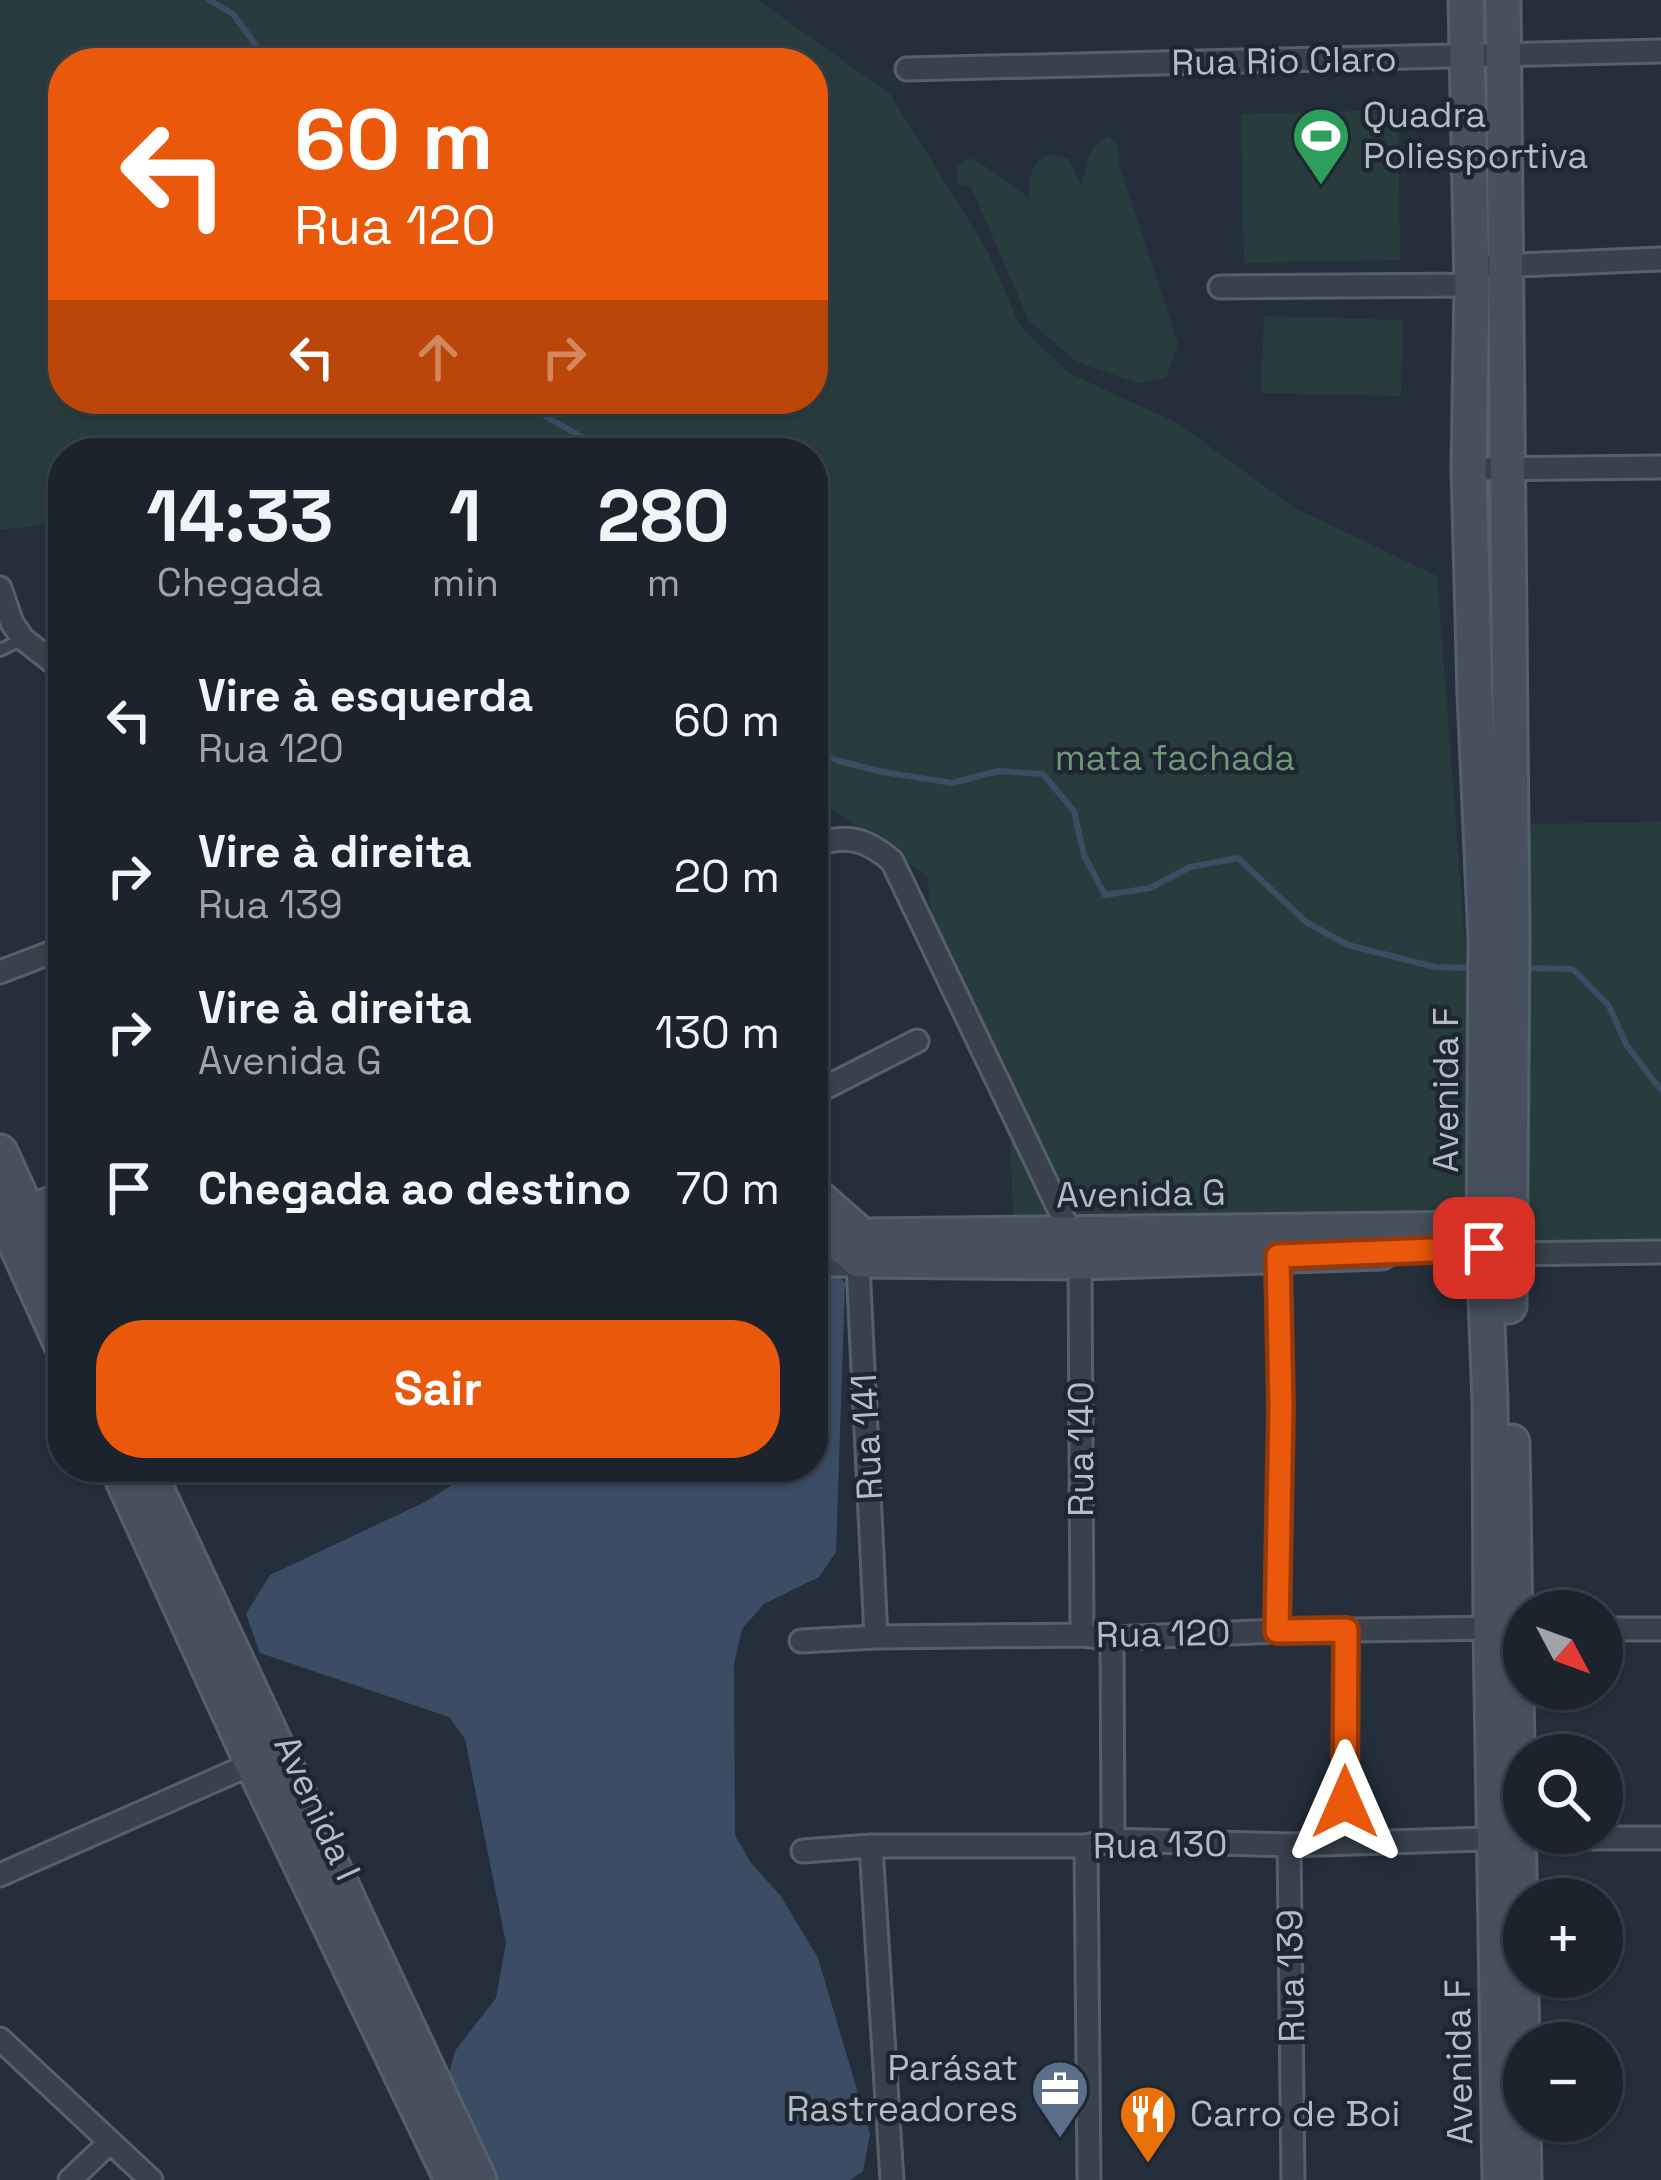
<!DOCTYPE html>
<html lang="pt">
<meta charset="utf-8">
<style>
:root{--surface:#1c232d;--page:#292f39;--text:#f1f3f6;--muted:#a0a4aa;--line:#3a4049;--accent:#ea580c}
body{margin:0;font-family:"Space Grotesk",sans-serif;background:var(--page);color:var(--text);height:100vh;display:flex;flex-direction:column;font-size:45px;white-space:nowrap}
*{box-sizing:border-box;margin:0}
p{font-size:39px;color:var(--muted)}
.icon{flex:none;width:66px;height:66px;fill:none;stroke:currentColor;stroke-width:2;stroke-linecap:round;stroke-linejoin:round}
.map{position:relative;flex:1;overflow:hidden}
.panel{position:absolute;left:48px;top:438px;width:780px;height:1044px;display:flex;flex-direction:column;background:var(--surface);border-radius:48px;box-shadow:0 3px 9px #0004,0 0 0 3px var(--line)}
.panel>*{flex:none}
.banner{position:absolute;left:48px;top:48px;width:780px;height:366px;border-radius:48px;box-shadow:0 3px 9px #0004,0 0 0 3px var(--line);background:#ea580c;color:#fff;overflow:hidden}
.needle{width:78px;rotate:131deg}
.fabs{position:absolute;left:1503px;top:1590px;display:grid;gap:24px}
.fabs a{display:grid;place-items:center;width:120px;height:120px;border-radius:50%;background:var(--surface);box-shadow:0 3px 9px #0004,0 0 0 3px var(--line);font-size:60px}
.pin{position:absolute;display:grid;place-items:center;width:102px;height:102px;color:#fff;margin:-51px;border-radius:24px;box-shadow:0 6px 18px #0006}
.me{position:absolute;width:132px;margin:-66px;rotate:0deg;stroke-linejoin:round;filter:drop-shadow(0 0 9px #0008)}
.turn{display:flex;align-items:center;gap:42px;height:252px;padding:0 48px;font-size:54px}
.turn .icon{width:156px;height:156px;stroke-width:2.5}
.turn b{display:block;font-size:84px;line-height:102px}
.lanes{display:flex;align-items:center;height:114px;padding:0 48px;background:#0003;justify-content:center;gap:60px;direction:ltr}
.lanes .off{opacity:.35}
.eta{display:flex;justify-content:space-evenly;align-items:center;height:204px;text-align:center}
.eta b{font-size:72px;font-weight:700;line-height:84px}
.cta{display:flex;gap:24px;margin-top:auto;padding:24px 48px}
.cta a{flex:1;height:138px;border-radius:48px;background:var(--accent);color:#fff;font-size:48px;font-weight:700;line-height:138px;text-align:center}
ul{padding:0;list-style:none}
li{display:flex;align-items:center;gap:36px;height:156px;padding:0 48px}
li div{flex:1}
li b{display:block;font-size:45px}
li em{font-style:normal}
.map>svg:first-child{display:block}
.green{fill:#283c3e;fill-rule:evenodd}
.water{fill:#3c4c64}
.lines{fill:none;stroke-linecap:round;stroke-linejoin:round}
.stream{stroke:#3c4c64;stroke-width:6}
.lane-casing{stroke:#575f6a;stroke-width:16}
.street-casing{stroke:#575f6a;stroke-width:27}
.secondary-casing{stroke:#575f6a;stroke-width:39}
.lane{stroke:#39414c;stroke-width:10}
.street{stroke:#39414c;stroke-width:21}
.secondary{stroke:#47505f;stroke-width:33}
.route-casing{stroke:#983908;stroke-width:30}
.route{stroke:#ea580c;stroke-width:21}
.labels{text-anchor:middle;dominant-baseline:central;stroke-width:9;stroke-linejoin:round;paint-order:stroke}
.street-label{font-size:36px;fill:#b5bcc7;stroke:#1e2631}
.poi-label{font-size:36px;fill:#b5bcc7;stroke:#1e2631;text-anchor:start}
.park-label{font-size:36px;fill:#6e9677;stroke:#1e2631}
</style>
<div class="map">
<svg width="1661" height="2180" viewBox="0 0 1661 2180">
<rect width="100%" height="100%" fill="#252f3c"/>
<!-- green -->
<path class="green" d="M 0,0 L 758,0 L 890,94 L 987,250 L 1020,326 L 1069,373 L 1177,423 L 1295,508 L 1437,576 L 1486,1220 L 1013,1215 L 1008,1069 L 938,976 L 927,876 L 828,806 L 813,813 L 813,453 L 63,453 L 63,522 L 0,530 ZM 63,63 L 813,63 L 813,399 L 63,399 Z
M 1398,110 L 1400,260 L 1244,263 L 1241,114 Z
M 1108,136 C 1119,144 1120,151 1119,164 L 1178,344 L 1166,378 L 1138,383 L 1077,362 L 1029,321 L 971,187 L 958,184 L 957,166 L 970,158 C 992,168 1009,185 1029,197 C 1030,176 1029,165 1049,154 L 1069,159 L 1081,185 C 1088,166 1087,145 1108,136 Z
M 1264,316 L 1403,320 L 1401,396 L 1261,393 Z
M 1661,822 L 1661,1245 L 1529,1241 L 1523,1173 L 1522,824 Z"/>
<!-- water -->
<path class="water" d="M 813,1269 L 837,1274 L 845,1283 L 836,1552 L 819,1577 L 764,1604 L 742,1629 L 734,1664 L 735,1835 L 751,1863 L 780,1895 L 818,1958 L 870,2134 L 863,2171 L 850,2180 L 494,2180 L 447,2081 L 455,2051 L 496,1998 L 506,1943 L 465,1739 L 449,1717 L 260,1653 L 246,1614 L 270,1575 L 425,1502 L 481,1467 L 813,1467 Z"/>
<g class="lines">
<!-- stream -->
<path class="stream" d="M 209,0 L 233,14 L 261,52 L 256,63
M 516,399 L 592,443 L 601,453
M 813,750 L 839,761 L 883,772 L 952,783 L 998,771 L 1043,774 L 1074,811 L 1084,855 L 1105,895 L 1150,888 L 1190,867 L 1238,858 L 1306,922 L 1348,945 L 1435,967 L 1472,968
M 1521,968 L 1572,969 L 1576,972 L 1609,1006 L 1627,1046 L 1661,1090"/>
<defs>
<path id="lane" d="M 0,650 L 23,639"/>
<path id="street" d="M 907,69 L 1661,51
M 1470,267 L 1661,259
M 1220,287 L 1472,285
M 1469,469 L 1661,467
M 0,588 L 12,623 L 23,639 L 63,670
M 813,846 C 846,833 866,839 892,861 L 1071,1234
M 0,972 L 63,948
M 813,1094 L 917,1041
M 860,1249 L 858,1265 L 876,1637
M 1508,1254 L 1661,1252
M 1080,1262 L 1082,1635
M 813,1265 L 858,1265
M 1602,1629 L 1661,1629
M 1277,1631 L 1281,1407 L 1278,1256
M 1112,1638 L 1113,1840
M 801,1641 L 876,1637 L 1082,1635 L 1112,1638 L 1277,1631 L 1502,1628
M 1345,1802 L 1346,1630
M 1289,1845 L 1293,2180
M 871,1846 L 892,2180
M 1086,1846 L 1089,2180
M 803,1851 L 871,1846 L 1086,1846 L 1113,1840 L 1289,1845 L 1518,1838 L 1661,1838
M 0,1875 L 263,1759
M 0,2039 L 151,2180
M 70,2180 L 109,2143"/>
<path id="secondary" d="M 1466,0 L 1472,285 L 1469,469 L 1475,694 L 1486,941 L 1484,1248 L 1490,1401 L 1491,1628 L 1500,2180
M 1503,0 L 1512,937 L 1509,1306
M 0,1152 L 63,1290
M 813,1193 L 862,1236 L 1485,1229
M 0,1209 L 63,1348
M 7,1223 L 63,1199
M 825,1232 L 859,1260 L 1080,1262 L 1381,1252
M 1512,1442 L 1524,2180
M 117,1467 L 252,1763 L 452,2180
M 146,1467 L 479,2180"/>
</defs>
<!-- lane casing -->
<use href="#lane" class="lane-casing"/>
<!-- street casing -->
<use href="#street" class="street-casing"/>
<!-- secondary casing -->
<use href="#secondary" class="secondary-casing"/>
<!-- lane -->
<use href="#lane" class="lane"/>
<!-- street -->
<use href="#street" class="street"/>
<!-- secondary -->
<use href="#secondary" class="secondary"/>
</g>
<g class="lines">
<defs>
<path id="route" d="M 1345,1802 L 1346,1630 L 1277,1631 L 1281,1407 L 1278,1256 L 1484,1248"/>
</defs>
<!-- route casing -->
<use href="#route" class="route-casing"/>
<!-- route -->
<use href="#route" class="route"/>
</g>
<!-- icons -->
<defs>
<symbol id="stadium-pin" viewBox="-11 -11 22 30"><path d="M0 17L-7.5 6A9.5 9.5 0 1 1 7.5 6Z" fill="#2e9e5b" stroke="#1e2631"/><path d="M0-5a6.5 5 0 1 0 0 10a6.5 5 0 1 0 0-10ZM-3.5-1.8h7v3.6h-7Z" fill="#fff"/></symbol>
<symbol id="office-pin" viewBox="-11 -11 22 30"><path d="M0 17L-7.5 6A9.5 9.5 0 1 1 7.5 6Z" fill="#5c6f8a" stroke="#1e2631"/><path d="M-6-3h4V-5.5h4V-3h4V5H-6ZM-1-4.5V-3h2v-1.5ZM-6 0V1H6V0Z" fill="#fff"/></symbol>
<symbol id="restaurant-pin" viewBox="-11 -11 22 30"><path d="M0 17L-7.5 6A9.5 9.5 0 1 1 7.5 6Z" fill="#e8710a" stroke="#1e2631"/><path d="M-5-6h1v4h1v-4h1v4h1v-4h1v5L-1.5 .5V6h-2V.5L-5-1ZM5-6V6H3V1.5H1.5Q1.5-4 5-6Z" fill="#fff"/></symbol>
</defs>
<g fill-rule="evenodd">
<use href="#stadium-pin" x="1288" y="103" width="66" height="90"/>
<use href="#office-pin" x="1027" y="2056" width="66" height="90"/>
<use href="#restaurant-pin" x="1115" y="2081" width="66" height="90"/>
</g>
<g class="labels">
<!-- street labels -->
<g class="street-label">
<text transform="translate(1284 61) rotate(-1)">Rua Rio Claro</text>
<text transform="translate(1446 1090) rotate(-90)">Avenida F</text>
<text transform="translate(1141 1194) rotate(-1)">Avenida G</text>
<text transform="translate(867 1437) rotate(-93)">Rua 141</text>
<text transform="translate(1081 1449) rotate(-90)">Rua 140</text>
<text transform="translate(1163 1634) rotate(-1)">Rua 120</text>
<text transform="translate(317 1808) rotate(65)">Avenida I</text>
<text transform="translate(1160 1845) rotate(-1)">Rua 130</text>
<text transform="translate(1291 1976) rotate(-91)">Rua 139</text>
<text transform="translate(1459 2062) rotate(-91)">Avenida F</text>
</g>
<!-- poi labels -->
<g class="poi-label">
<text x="1363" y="115">Quadra<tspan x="1363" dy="41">Poliesportiva</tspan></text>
<text x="1018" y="2068" text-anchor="end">Parásat<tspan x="1018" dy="41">Rastreadores</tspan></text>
<text x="1190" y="2114">Carro de Boi</text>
</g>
<!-- park labels -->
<g class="park-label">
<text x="1175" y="758">mata fachada</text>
</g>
</g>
</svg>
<div class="fabs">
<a><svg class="needle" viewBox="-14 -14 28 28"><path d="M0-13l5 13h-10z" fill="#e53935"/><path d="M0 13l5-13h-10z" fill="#a0a4aa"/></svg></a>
<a><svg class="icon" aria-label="search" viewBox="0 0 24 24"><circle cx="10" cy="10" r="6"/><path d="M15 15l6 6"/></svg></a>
<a>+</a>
<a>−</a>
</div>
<div class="pin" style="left:1484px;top:1248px;background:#d93025"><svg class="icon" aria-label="arrive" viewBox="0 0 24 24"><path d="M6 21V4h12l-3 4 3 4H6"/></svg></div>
<svg class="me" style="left:1345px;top:1802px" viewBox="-20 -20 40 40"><path d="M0-17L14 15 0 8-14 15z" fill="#ea580c" stroke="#fff" stroke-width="4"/></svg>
<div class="banner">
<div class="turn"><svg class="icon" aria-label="left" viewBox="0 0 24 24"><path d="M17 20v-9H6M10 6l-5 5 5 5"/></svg><div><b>60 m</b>Rua 120</div></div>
<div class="lanes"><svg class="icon" aria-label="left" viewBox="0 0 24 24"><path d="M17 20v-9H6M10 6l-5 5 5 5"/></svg><svg class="icon off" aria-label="ahead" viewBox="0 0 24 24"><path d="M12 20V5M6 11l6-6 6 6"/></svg><svg class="icon off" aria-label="right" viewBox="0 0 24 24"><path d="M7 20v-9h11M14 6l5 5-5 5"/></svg></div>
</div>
<section class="panel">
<div class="eta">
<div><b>14:33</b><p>Chegada</p></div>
<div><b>1</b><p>min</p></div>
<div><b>280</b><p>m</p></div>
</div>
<ul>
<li><svg class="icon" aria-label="left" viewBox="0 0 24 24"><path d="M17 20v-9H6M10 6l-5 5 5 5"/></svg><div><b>Vire à esquerda</b><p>Rua 120</p></div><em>60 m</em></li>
<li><svg class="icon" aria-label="right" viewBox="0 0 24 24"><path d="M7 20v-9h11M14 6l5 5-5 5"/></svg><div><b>Vire à direita</b><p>Rua 139</p></div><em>20 m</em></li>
<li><svg class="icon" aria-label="right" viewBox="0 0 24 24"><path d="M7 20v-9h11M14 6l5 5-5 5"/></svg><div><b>Vire à direita</b><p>Avenida G</p></div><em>130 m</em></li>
<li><svg class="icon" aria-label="arrive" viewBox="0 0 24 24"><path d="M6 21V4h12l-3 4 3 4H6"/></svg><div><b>Chegada ao destino</b></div><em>70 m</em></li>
</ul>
<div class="cta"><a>Sair</a></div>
</section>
</div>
